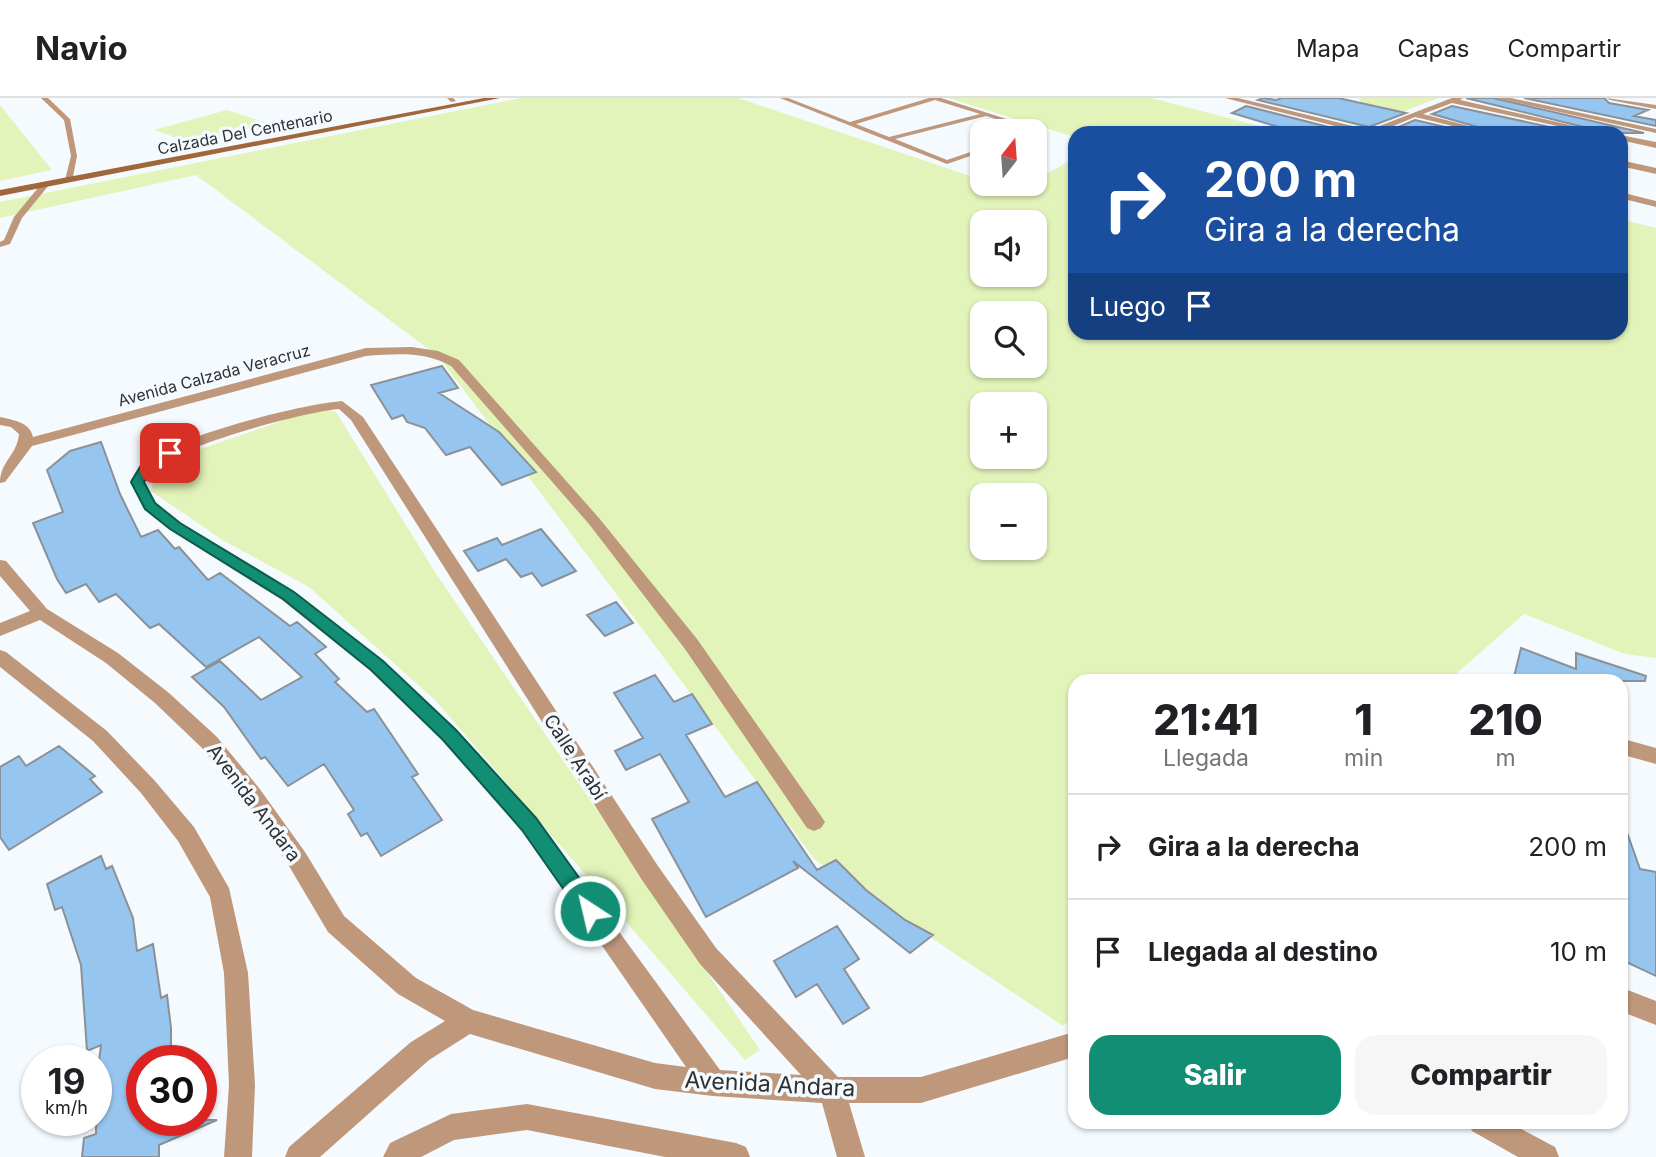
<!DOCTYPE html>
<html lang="es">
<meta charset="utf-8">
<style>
:root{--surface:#fff;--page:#f6f6f6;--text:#202124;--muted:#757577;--line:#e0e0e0;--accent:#118e74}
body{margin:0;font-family:Inter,sans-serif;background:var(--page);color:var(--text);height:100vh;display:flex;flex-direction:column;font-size:26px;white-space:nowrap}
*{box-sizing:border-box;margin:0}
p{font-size:23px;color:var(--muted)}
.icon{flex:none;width:38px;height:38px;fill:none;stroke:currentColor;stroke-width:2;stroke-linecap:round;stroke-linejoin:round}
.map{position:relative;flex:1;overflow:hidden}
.details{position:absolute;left:1068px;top:576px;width:560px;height:455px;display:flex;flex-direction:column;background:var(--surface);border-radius:21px;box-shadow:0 2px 5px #0004}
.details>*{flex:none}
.hud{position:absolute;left:1068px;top:28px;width:560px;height:214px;border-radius:21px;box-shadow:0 2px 5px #0004;background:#1a4fa0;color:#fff;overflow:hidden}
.needle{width:46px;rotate:17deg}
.tools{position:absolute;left:970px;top:21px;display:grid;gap:14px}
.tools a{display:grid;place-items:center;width:77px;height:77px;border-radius:14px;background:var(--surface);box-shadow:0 2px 5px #0004;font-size:35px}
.speed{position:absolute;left:21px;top:947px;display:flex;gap:14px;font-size:35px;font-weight:700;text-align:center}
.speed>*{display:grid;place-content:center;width:91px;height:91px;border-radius:50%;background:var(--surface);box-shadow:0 2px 5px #0004;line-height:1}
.speed small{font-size:18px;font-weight:400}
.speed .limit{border:10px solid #d22;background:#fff;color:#111}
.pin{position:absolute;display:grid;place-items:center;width:60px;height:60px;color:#fff;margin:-30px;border-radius:14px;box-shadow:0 4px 10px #0006}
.me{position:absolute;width:77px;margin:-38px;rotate:325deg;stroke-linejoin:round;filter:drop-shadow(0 0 5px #0008)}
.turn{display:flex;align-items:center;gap:24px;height:147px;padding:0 21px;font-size:32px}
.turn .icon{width:91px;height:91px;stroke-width:2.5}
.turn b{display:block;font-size:49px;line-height:60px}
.then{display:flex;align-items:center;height:66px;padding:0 21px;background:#0003;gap:14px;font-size:26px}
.eta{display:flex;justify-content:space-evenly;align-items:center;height:119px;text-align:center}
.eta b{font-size:42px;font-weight:800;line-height:49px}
.button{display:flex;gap:14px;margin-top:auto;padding:14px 21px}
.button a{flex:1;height:80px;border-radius:21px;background:var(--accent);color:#fff;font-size:28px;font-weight:800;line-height:80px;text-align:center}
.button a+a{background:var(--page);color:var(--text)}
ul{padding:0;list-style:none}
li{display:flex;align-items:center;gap:21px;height:105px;padding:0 21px;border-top:2px solid var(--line)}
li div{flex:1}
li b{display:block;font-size:26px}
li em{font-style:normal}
header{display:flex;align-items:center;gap:42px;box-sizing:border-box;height:98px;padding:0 35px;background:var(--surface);border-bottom:2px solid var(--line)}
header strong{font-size:33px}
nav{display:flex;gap:38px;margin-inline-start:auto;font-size:24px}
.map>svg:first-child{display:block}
.green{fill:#e3f4ba;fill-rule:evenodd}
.building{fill:#96c6ef;stroke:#8b9198;stroke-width:2}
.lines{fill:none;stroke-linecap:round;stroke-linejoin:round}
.service{fill:#bf977b;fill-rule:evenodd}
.minor{fill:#bf977b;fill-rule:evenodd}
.secondary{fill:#a0673c;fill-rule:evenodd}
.route{fill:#118e74;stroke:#0b5c4b;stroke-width:2}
.labels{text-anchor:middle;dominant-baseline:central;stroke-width:7;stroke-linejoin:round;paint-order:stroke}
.far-street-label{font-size:16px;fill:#2e3134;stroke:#f5fafe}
.street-label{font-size:19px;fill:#2e3134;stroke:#f5fafe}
.near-street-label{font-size:23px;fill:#2e3134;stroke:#f5fafe}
</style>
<header>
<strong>Navio</strong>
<nav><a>Mapa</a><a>Capas</a><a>Compartir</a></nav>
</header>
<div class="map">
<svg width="1656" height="1059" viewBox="0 0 1656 1059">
<rect width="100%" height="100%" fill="#f5fafe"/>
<!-- green -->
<path class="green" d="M 521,0 L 738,0 L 982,82 L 982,86 L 992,86 L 1013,93 L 1026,86 L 1034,86 L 1034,82 L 1074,61 L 1074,234 L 1620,234 L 1621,121 L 1656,130 L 1656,560 L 1625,556 L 1524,516 L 1448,583 L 1074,583 L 1074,918 L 1063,928 L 815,762 L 439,259 L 196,77 L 0,120 L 0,104 ZM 982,124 L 1034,124 L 1034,177 L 982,177 ZM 982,215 L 1034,215 L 1034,268 L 982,268 ZM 982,306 L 1034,306 L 1034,359 L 982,359 ZM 982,397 L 1034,397 L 1034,450 L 982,450 Z
M 948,0 L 1151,0 L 1287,35 L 1074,35 L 1074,39 Z
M 1359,0 L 1439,0 L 1361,29 L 1333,21 L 1363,8 Z
M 0,7 L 52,72 L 0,83 Z
M 227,12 L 267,25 L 195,46 L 154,32 Z
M 325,311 L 336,314 L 435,474 L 760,952 L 745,962 L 436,603 L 309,489 L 224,443 L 151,393 L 156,372 L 183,357 L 311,313 Z"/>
<!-- building -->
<path class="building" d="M 1263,0 L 1276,2 L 1282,0 L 1338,0 L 1406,15 L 1369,29 L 1258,2 Z
M 1466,0 L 1493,0 L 1644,35 L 1608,35 Z
M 1524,0 L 1604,0 L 1609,5 L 1648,12 L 1634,18 L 1656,22 L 1656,28 Z
M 1246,8 L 1352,35 L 1314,35 L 1303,31 L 1295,34 L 1232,15 Z
M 1452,8 L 1578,35 L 1499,35 L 1432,16 Z
M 1415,22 L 1471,35 L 1384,35 Z
M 442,268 L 458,290 L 439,295 L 499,334 L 536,374 L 502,387 L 470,349 L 446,357 L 425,330 L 407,324 L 403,317 L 392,321 L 371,287 Z
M 101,344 L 120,396 L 141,439 L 158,432 L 175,451 L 179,449 L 208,482 L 220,475 L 290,528 L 297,524 L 326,549 L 315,556 L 339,581 L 335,584 L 367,614 L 374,611 L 418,676 L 412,679 L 442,722 L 381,758 L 367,735 L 361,738 L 348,716 L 354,712 L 324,666 L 288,688 L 265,659 L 261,661 L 224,609 L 192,579 L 220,563 L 261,602 L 302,579 L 259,539 L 206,569 L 159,526 L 150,530 L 116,496 L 99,504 L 86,486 L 66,495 L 57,481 L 33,425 L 63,414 L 47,372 L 70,353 Z
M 541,431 L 576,473 L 542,488 L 532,475 L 521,479 L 506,461 L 478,473 L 464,453 L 497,440 L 502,447 Z
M 616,504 L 633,525 L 605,538 L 587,517 Z
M 1521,550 L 1576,571 L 1576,555 L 1646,578 L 1645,583 L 1513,583 Z
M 655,577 L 674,604 L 692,596 L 712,626 L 686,637 L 725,699 L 757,684 L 817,772 L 836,762 L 866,792 L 905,822 L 933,837 L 910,855 L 793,763 L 798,770 L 706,819 L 652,721 L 689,704 L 660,656 L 626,672 L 615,653 L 643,640 L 614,595 Z
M 59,648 L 95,678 L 90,681 L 102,694 L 9,752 L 0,739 L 0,669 L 19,658 L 26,668 Z
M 1624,726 L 1640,771 L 1656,774 L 1656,878 L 1620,861 L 1620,727 Z
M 101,758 L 106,771 L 112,768 L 133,820 L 137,853 L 153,846 L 161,900 L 167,897 L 171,930 L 171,962 L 142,962 L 142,1022 L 217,1022 L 159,1047 L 159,1059 L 82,1059 L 84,1040 L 96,1036 L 96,987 L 101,947 L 87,953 L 81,867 L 62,809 L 55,812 L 47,786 Z
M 837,828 L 859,861 L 844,871 L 869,910 L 843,926 L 817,886 L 796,899 L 774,863 Z"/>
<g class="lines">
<!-- service -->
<path class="service" d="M 41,0 L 48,0 L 70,21 L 77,58 L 72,84 L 65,82 L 71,58 L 64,22 Z
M 447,0 L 453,0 L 456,3 L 451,4 Z
M 780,0 L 788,0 L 850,24 L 929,0 L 941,0 L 1044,33 L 1034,37 L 1034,33 L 986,18 L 895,41 L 947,62 L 982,50 L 982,54 L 947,66 ZM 935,2 L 980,16 L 889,39 L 856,26 Z
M 42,85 L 49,87 L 22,120 L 10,146 L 0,149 L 0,144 L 4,142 L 14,119 Z"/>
<!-- minor -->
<path class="minor" d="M 1225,0 L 1238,0 L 1369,32 L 1452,0 L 1463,0 L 1460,2 L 1605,35 L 1590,35 L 1452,5 L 1423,16 L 1496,35 L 1482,35 L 1415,19 L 1377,35 L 1363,35 Z
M 1496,0 L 1511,0 L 1656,31 L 1656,35 Z
M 1606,0 L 1656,7 L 1656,11 L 1610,2 Z
M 1620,37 L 1656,44 L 1656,50 L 1620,42 Z
M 1620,62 L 1656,70 L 1656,76 L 1620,68 Z
M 1620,94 L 1656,103 L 1656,109 L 1620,100 Z
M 412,249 L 438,253 L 459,262 L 599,420 L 697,541 L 821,718 L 825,724 L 821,730 L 814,733 L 807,730 L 685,551 L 589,426 L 451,268 C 424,253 396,256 366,258 L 32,348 L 5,384 L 0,385 C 0,363 17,358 19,336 L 11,329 L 0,327 L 0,319 C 13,322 30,324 33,339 L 366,250 Z
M 342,303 L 363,319 L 658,768 L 716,850 L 838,979 L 921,979 L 1074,934 L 1074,959 L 921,1005 L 849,1005 L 865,1059 L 837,1059 L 822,1005 L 713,998 L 655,991 L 470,936 L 429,962 L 320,1059 L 285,1059 L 289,1049 L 411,944 L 445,923 L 398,896 L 328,834 L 289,768 L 245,702 L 203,651 L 155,605 L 106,565 L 40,522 L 0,538 L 0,525 L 30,513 L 0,478 L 0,462 L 6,463 L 47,511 L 118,555 L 169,595 L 217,639 L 259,690 L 305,754 L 344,818 L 416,880 L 473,912 L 655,965 L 686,969 L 522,732 L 443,642 L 371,573 L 282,502 L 169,431 L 145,411 L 130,384 C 134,377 139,368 146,362 C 182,337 297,307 342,303 ZM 339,311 L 351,322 L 642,782 L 700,866 L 801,977 L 720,972 L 536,720 L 457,632 L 383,563 L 294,494 L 181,425 L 156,405 L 144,384 C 147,380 150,374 154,371 C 178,348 303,314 339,311 Z
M 0,552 L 6,554 L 107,633 L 155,683 L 194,729 L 229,790 L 248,875 L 255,987 L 252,1059 L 224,1059 L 229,987 L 224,875 L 210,799 L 178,743 L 141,695 L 93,643 L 0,569 Z
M 1620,640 L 1656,650 L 1656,666 L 1620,656 Z
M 1620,889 L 1656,903 L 1656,927 L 1620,913 Z
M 527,1006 L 736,1045 L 746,1049 L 750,1059 L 665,1059 L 527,1032 L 454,1042 L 421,1059 L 383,1059 L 390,1045 L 451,1016 Z
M 1468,1024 L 1508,1024 L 1555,1049 L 1559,1059 L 1518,1059 L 1472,1033 Z"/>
<!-- secondary -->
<path class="secondary" d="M 484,0 L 500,0 L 0,98 L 0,92 Z"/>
</g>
<!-- route -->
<path class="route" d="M 170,351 L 174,353 L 174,358 L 153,370 L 144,384 L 155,405 L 180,425 L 294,494 L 383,563 L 456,632 L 536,720 L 598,806 L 601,813 L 598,819 L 590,822 L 583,819 L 522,732 L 443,642 L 371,572 L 283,501 L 170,431 L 145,411 L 131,384 L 143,364 Z"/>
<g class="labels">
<!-- far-street labels -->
<g class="far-street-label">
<text transform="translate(245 34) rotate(-11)">Calzada Del Centenario</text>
<text transform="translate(214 277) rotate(-15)">Avenida Calzada Veracruz</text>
</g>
<!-- street labels -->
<g class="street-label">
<text transform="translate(575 659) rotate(57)">Calle Arabí</text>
<text transform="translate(254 705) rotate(53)">Avenida Andara</text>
</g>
<!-- near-street labels -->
<g class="near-street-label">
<text transform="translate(770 986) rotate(3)">Avenida Andara</text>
</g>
</g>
</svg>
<div class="tools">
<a><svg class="needle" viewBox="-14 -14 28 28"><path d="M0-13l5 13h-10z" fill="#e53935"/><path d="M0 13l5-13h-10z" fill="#757577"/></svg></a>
<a><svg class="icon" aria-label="sound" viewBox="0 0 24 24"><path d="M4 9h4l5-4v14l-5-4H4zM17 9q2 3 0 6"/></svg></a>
<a><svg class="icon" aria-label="search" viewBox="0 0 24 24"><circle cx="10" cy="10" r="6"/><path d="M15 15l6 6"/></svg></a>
<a>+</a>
<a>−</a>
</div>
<div class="speed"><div>19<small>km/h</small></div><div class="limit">30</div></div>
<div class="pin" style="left:170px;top:355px;background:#d93025"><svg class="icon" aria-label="arrive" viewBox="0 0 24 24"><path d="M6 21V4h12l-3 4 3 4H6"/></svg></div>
<svg class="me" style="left:590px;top:813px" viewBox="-20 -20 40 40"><circle r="17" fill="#118e74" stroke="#fff" stroke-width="3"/><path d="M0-11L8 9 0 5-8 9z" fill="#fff"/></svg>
<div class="hud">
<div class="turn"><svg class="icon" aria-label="right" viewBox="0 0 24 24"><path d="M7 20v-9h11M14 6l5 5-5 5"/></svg><div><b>200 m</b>Gira a la derecha</div></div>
<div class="then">Luego<svg class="icon" aria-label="arrive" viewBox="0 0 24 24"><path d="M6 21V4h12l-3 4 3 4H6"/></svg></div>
</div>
<section class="details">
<div class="eta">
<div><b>21:41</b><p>Llegada</p></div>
<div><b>1</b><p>min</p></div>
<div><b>210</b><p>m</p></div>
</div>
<ul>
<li><svg class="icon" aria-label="right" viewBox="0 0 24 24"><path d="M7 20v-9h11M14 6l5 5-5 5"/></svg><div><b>Gira a la derecha</b></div><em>200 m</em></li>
<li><svg class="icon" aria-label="arrive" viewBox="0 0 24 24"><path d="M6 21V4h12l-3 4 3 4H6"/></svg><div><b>Llegada al destino</b></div><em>10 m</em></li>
</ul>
<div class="button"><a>Salir</a><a>Compartir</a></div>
</section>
</div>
